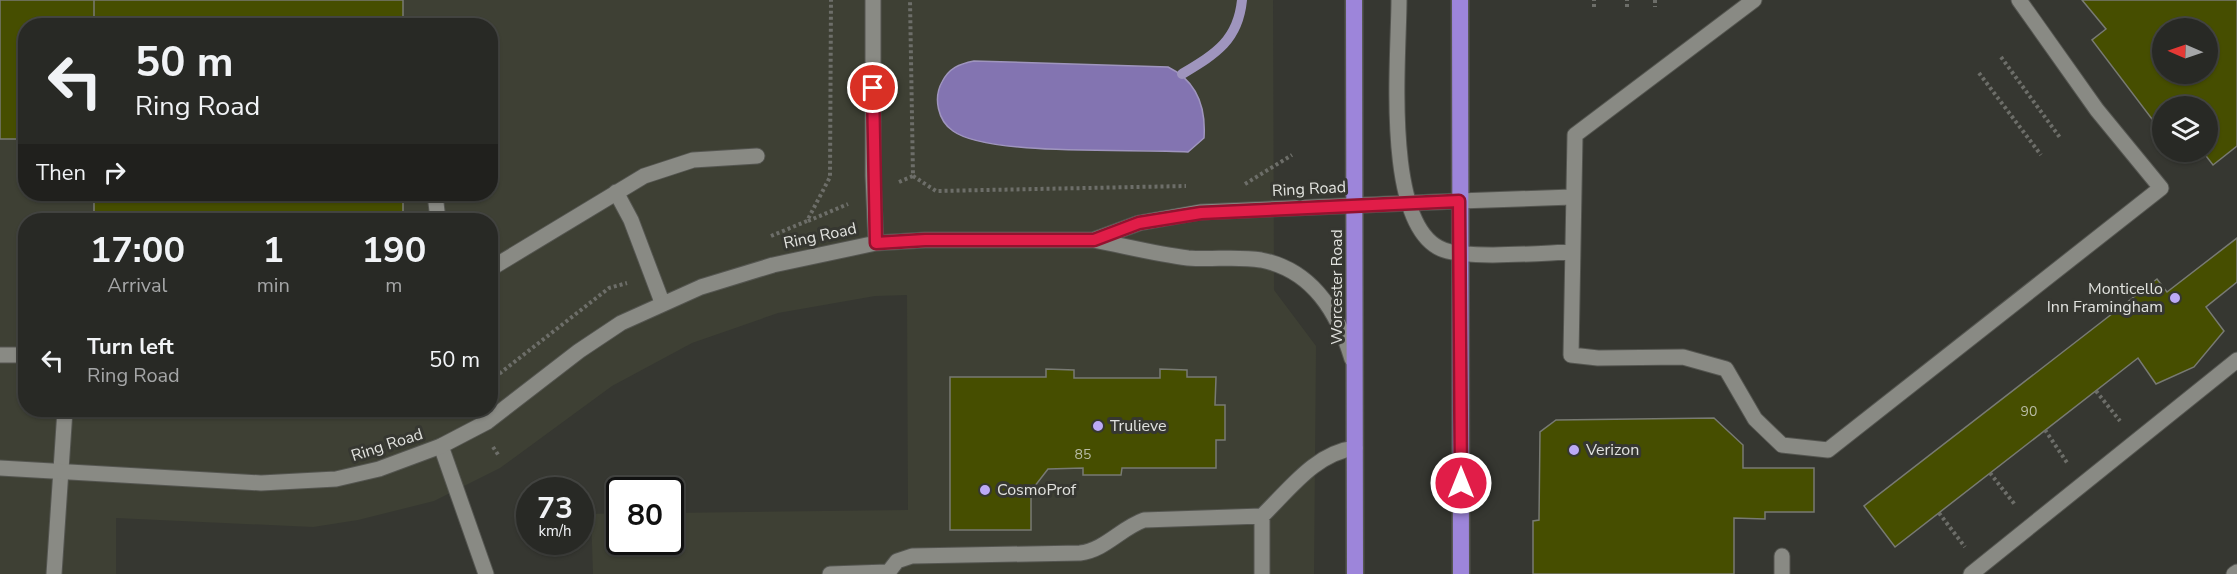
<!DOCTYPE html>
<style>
:root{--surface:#282925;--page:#30312d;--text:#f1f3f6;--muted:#a5a6a7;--line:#444542}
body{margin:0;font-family:"Nunito Sans",sans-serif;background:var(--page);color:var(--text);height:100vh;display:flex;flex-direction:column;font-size:22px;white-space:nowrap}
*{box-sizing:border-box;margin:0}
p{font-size:20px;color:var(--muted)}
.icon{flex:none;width:33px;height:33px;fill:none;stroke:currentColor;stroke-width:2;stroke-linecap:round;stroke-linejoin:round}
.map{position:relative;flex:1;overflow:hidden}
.side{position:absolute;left:18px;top:213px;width:480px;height:204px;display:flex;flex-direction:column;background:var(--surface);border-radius:24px;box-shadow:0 2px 4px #0004,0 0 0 2px var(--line)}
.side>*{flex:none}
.top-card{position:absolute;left:18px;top:18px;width:480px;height:183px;border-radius:24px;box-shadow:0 2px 4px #0004,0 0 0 2px var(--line);background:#282925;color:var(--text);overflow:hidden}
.needle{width:39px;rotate:272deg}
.fabs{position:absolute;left:2152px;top:18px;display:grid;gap:12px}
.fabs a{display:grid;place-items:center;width:66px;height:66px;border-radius:50%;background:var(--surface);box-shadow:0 2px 4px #0004,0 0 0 2px var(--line);font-size:30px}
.speed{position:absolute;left:516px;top:477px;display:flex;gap:12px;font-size:30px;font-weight:700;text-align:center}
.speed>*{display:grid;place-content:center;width:78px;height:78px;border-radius:50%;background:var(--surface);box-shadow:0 2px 4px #0004,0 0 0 2px var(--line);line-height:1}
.speed small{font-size:15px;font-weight:400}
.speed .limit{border:3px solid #111;border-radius:9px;background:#fff;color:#111}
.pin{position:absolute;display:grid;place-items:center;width:51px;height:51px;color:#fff;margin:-26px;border:3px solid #fff;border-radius:50%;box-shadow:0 2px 6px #0007}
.me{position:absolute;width:66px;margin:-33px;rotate:0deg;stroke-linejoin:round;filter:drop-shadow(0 0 4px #0008)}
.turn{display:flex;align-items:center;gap:21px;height:126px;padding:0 18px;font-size:27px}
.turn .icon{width:78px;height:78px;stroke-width:2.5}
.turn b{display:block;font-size:42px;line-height:51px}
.then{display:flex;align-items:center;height:57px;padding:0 18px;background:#0003;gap:12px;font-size:22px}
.eta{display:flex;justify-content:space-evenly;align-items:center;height:102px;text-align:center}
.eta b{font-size:36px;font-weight:700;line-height:42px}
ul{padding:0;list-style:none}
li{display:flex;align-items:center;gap:18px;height:90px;padding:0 18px}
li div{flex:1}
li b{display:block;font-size:22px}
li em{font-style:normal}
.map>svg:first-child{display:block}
.built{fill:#3e4034;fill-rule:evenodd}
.water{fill:#8374b1;stroke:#9f95be;stroke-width:1.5}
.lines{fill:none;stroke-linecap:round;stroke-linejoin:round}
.stream{stroke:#9f95be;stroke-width:10}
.building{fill:#464e00;stroke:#787a73;stroke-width:1.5;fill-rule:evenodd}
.service-casing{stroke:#545550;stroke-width:17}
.minor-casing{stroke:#545550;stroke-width:17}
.trunk-casing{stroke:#545550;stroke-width:19}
.path{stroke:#6d6e69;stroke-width:4;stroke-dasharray:3 3;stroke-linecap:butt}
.service{stroke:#898a84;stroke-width:15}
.minor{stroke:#898a84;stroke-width:15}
.trunk{stroke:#9d85da;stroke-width:16}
.route-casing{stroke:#92132f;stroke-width:15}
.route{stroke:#e11d48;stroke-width:10}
.poi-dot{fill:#bcaaf6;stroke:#363731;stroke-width:2}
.labels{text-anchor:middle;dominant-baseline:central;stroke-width:6;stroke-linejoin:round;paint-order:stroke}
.number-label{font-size:14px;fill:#babda6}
.street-label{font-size:16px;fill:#e1e2de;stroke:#363731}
.poi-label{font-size:16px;fill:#e1e2de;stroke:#363731;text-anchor:start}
</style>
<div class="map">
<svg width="2237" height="574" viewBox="0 0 2237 574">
<rect width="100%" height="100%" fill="#363731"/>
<!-- built -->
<path class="built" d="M 0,0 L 1273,0 L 1274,290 L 1316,346 L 1314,574 L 593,574 L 591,514 L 619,513 L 620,542 L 670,542 L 671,513 L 908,510 L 907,295 L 875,296 L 778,313 L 692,343 L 612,386 L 500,468 L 434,501 L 358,520 L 313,527 L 116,518 L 116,574 L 0,574 ZM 26,26 L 490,26 L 490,194 L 26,194 ZM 26,220 L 490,220 L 490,410 L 26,410 Z"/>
<!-- water -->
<path class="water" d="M 974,61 L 1168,67 C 1197,81 1206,108 1204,138 L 1188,152 C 1138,148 989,157 953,131 C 938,121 933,98 942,82 C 949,68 959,64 974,61 Z"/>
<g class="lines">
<!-- stream -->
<path class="stream" d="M 1182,74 C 1215,54 1238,41 1242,0"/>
</g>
<!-- building -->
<path class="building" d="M 0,0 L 94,0 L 94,26 L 26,26 L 26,139 L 0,139 Z
M 94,0 L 403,0 L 403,26 L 94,26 Z
M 2082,0 L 2237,0 L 2237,146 L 2213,165 L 2203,152 L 2208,152 L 2208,106 L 2163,106 L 2163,123 L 2158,127 L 2092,40 L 2106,29 ZM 2163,28 L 2208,28 L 2208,74 L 2163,74 Z
M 94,194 L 403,194 L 403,220 L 94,220 Z
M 2237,238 L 2237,282 L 2206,307 L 2224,331 L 2194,367 L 2156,384 L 2138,358 L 1895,547 L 1864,506 L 2157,279 L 2167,292 Z
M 1046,369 L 1074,370 L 1074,378 L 1160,378 L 1160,369 L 1187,370 L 1187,377 L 1216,377 L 1215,405 L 1225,405 L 1225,440 L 1216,440 L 1216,468 L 1122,468 L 1121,475 L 1083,475 L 1083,468 L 1048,469 L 1031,491 L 1031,530 L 950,530 L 950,377 L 1046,377 Z
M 1714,418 L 1743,445 L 1743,468 L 1814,468 L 1814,512 L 1765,512 L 1765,519 L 1734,518 L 1734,574 L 1533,574 L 1533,521 L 1539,520 L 1540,432 L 1556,420 Z"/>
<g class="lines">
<defs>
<path id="service" d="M 1399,0 C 1399,56 1382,228 1444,250 C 1470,259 1541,253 1572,252
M 1754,0 L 1575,135 L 1571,355 L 1598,358 L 1683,357 L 1726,369 L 1755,419 L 1782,445 L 1828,450 L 2161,188 L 2097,110 L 2019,0
M 616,192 L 631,220 L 662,302
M 435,194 L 438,220
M 1459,201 L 1572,197
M 490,269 L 644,176 L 693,160 L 757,156
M 0,355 L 26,355
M 441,446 L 486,574
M 1262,516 L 1262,574
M 54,574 L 65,410
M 830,574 L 887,572
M 887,574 L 897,561 L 912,556 L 1080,553 C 1105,550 1121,528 1144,520 L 1262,516 C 1289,490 1315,453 1355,448
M 1782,574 L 1782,556
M 1971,574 L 2237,360
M 2234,574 L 2237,572"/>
<path id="minor" d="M 873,0 L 873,176 L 876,243
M 1093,240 C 1125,246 1156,254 1188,258 C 1212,260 1237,256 1261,260 C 1313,270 1338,313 1352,359
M 0,468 L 261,483 L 336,479 L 379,469 L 441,446 L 487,422 L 579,351 L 621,323 L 701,287 L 773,265 L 876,243 L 925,240 L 1093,240 L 1139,223 L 1201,212 L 1459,201"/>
<path id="trunk" d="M 1354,0 L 1355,574
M 1460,0 L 1461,574"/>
</defs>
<!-- service casing -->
<use href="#service" class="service-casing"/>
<!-- minor casing -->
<use href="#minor" class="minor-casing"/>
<!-- trunk casing -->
<use href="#trunk" class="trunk-casing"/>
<!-- path -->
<path class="path" d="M 1655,0 L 1655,7
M 1594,7 L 1594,0
M 1627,7 L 1627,0
M 2001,57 L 2061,139
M 1979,73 L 2041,155
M 913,176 L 936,191 L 1186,186
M 899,182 L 913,176 L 910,0
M 1245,184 L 1292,155
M 808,221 L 848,204
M 771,236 L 807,221 L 830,177 L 831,0
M 490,381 L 609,288 L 627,283
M 2096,391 L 2120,421
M 2045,430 L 2068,464
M 493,447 L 499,456
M 1990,473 L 2016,506
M 1939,513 L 1965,547"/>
<!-- service -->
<use href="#service" class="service"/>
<!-- minor -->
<use href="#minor" class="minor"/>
<!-- trunk -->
<use href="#trunk" class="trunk"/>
</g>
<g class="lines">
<defs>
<path id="route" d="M 873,88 L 876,243 L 925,240 L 1094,240 L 1139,223 L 1201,213 L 1459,201 L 1461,483"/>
</defs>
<!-- route casing -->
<use href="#route" class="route-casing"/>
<!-- route -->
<use href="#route" class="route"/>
</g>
<!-- markers -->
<g class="poi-dot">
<circle cx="2175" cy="298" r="6"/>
<circle cx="1098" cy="426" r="6"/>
<circle cx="1574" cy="450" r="6"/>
<circle cx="985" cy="490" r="6"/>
</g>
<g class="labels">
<!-- number labels -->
<g class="number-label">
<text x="2029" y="411">90</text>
<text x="1083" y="454">85</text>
</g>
<!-- street labels -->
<g class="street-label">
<text transform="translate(1309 189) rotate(-3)">Ring Road</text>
<text transform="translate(820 236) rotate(-12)">Ring Road</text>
<text transform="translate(1337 287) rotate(-90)">Worcester Road</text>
<text transform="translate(387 445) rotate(-18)">Ring Road</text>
</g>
<!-- poi labels -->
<g class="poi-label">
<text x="2163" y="289" text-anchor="end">Monticello<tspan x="2163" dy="18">Inn Framingham</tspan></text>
<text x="1110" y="426">Trulieve</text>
<text x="1586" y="450">Verizon</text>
<text x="997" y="490">CosmoProf</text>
</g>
</g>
</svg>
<div class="fabs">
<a><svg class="needle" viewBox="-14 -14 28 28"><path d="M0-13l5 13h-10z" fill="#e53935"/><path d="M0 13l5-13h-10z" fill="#a5a6a7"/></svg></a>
<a><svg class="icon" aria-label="layers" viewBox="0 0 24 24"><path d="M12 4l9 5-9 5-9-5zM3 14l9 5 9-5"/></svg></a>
</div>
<div class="speed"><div>73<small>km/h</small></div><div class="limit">80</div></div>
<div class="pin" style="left:873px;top:88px;background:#d93025"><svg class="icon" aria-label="arrive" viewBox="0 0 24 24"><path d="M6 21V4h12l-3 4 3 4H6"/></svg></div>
<svg class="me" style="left:1461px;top:483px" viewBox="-20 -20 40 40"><circle r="17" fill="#e11d48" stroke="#fff" stroke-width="3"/><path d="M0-11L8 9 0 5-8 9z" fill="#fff"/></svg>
<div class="top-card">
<div class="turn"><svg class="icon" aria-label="left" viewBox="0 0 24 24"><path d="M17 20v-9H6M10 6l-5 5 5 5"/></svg><div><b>50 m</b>Ring Road</div></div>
<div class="then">Then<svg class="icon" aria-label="right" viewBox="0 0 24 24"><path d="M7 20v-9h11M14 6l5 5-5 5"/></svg></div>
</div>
<section class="side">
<div class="eta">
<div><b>17:00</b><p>Arrival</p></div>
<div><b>1</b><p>min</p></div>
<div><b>190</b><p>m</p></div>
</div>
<ul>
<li><svg class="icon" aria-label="left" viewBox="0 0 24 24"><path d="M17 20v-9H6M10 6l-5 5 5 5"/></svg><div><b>Turn left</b><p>Ring Road</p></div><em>50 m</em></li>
</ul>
</section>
</div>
